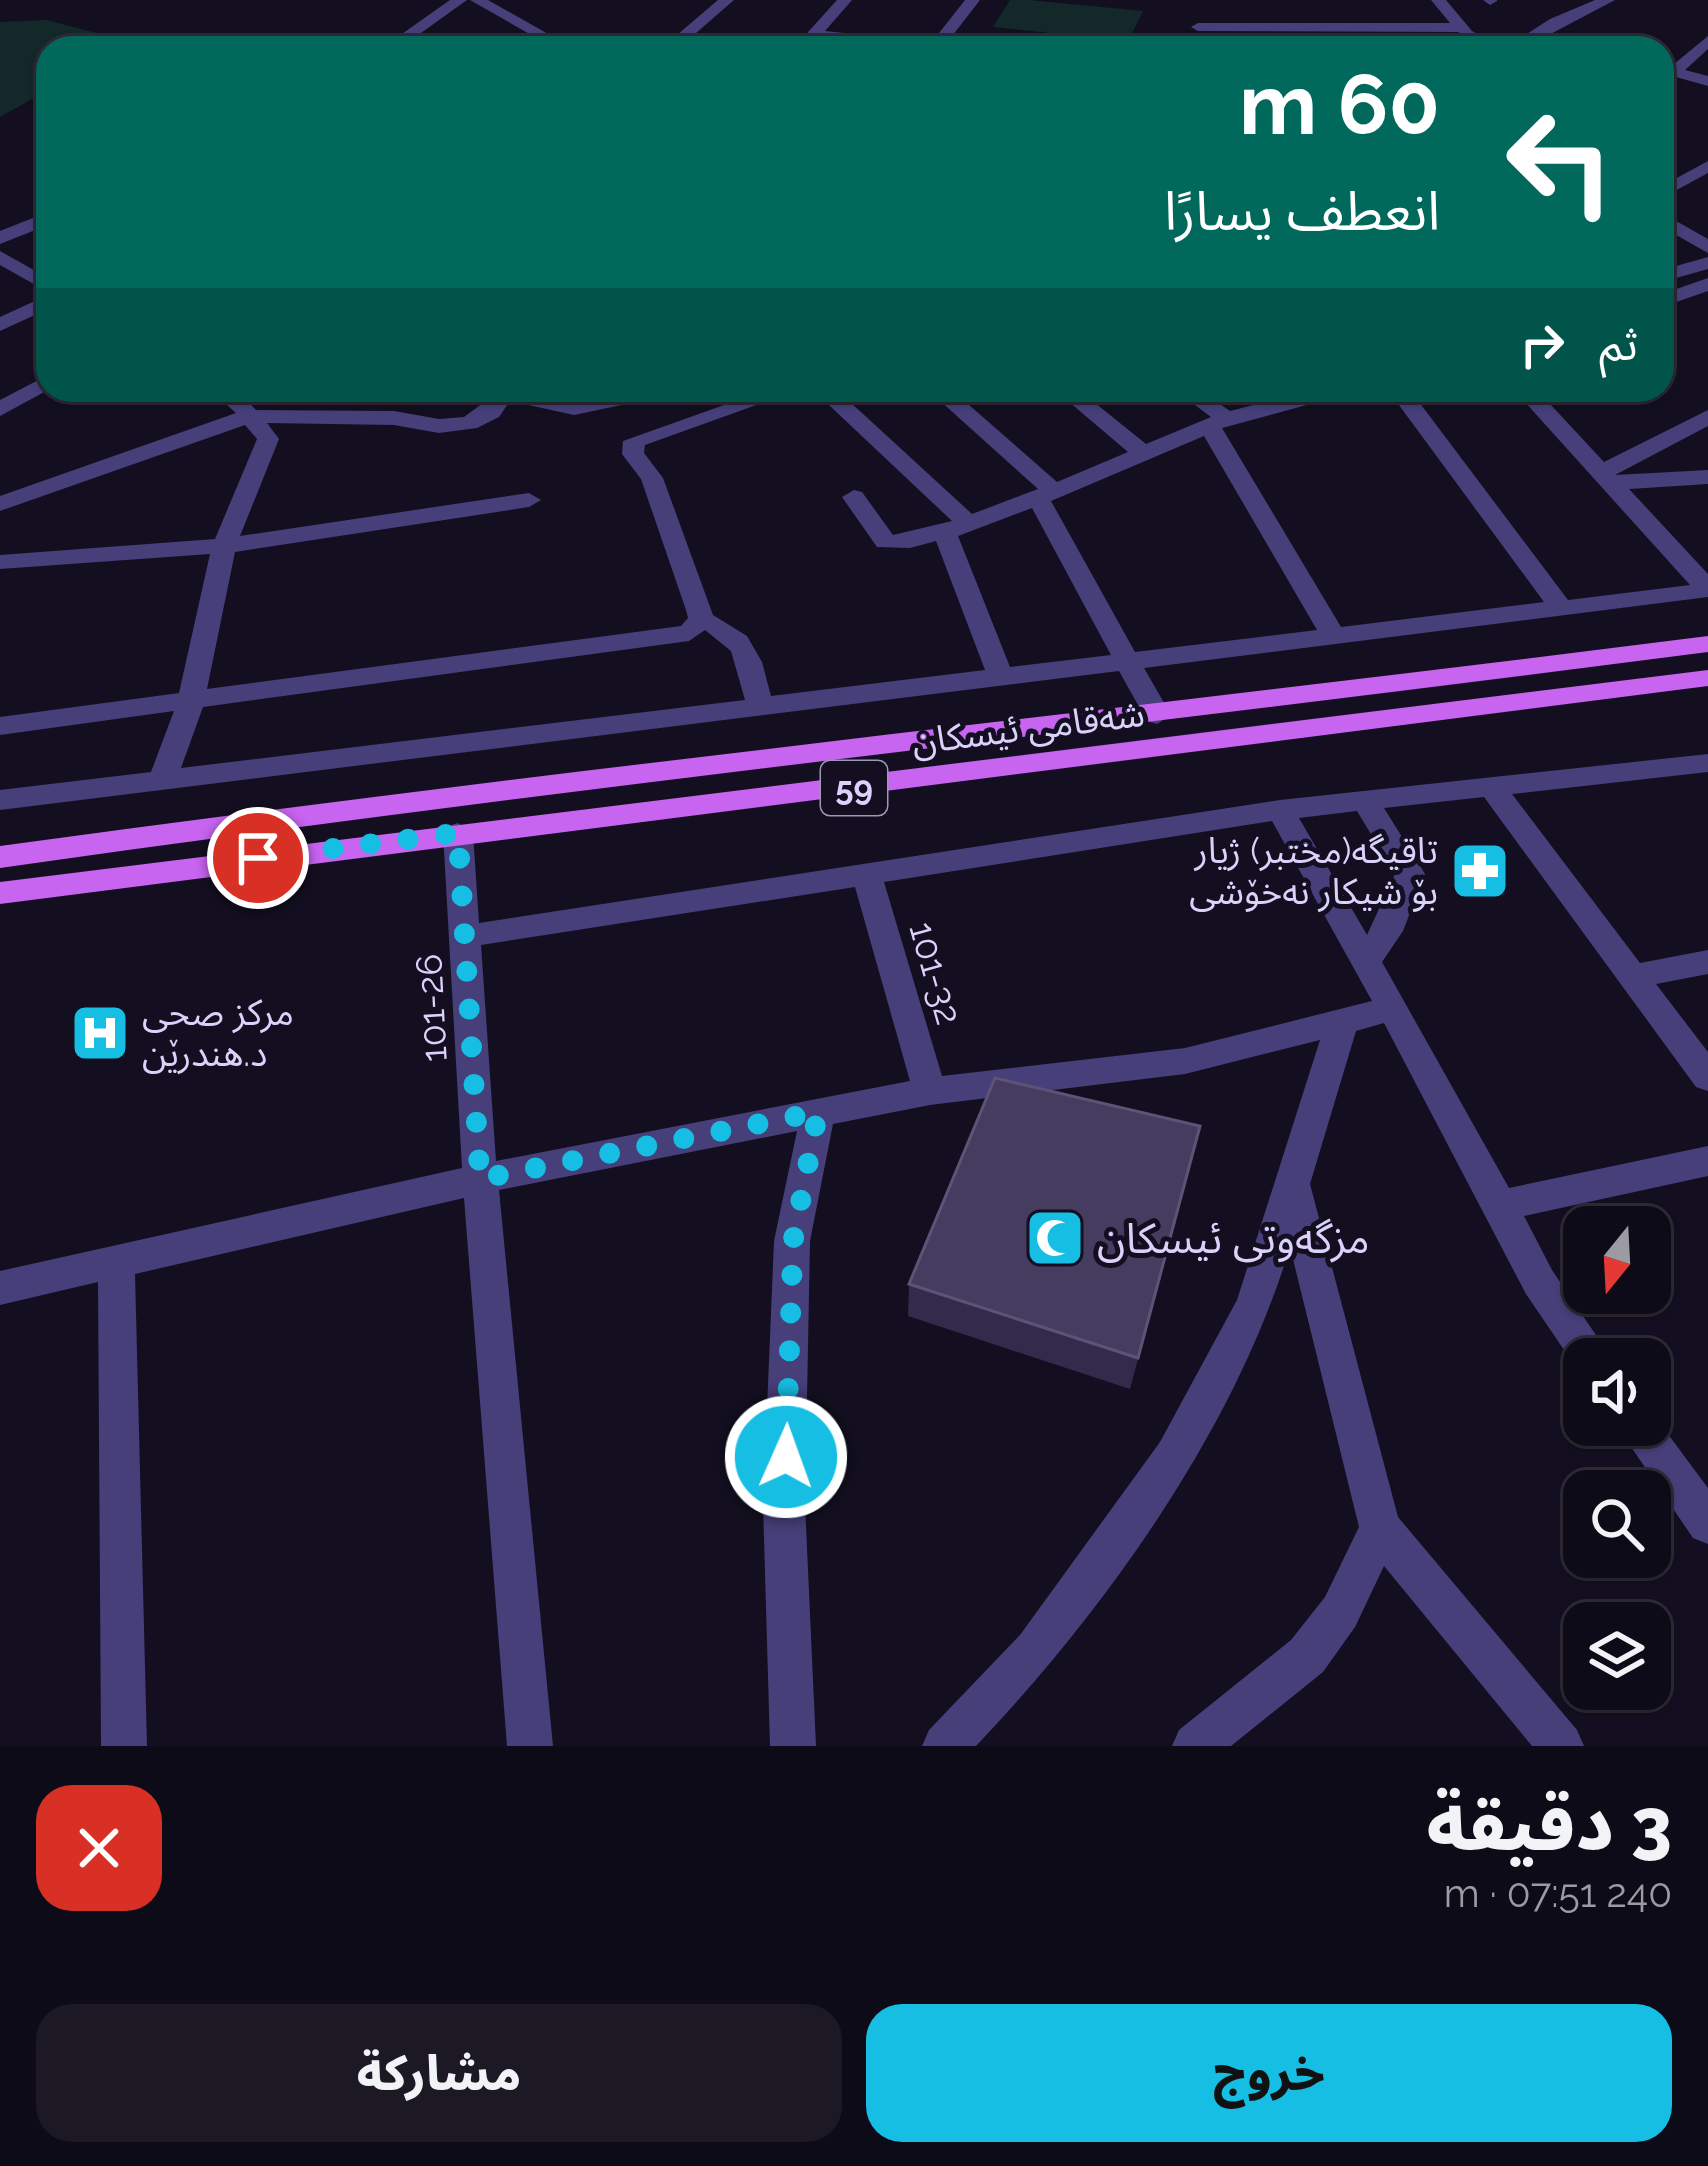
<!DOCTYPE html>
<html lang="ar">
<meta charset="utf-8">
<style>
:root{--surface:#0e0b18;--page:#1c1925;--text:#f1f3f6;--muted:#9b9ba2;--line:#2e2b37;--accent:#16bee3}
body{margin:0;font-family:Raleway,"Noto Sans Arabic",sans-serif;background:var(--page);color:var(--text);direction:rtl;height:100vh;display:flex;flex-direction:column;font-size:45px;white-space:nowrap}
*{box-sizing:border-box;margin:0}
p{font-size:39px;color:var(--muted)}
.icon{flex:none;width:66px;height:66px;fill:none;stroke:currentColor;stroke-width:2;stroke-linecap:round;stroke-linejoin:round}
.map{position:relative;height:1746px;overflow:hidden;direction:ltr}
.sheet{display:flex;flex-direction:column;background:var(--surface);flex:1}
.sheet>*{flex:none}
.top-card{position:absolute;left:36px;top:36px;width:1638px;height:366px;border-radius:36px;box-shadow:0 3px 9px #0004,0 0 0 3px var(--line);direction:rtl;background:#00695c;color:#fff;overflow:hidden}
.needle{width:78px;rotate:198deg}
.buttons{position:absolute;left:1563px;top:1206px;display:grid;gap:24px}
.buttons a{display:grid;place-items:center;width:108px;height:108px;border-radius:24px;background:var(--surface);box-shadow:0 3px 9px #0004,0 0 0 3px var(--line);font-size:60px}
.pin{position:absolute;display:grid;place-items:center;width:102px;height:102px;color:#fff;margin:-51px;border:6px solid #fff;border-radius:50%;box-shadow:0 3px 12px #0007}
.me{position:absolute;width:132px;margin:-66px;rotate:2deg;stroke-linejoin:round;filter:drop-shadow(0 0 9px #0008)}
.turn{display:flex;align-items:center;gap:42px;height:252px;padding:0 36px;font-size:54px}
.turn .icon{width:156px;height:156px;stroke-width:2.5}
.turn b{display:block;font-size:84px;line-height:102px}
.then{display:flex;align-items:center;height:114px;padding:0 36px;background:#0003;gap:24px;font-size:45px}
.round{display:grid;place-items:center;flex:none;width:126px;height:126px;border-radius:36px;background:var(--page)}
.headline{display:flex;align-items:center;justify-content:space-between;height:204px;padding:0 36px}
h1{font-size:72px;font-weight:800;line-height:90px}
.action{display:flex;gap:24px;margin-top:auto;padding:24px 36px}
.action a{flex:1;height:138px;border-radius:36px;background:var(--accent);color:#111;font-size:48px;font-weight:800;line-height:138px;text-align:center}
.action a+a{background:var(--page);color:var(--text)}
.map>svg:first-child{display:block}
.green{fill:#132829}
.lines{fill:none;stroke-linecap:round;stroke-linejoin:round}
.minor{fill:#463f7a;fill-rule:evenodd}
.major{fill:#c764f0;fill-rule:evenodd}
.wall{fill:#342a4c}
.building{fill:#453c5f;stroke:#5d5377;stroke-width:3}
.route{stroke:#16bee3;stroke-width:21;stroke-dasharray:0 37.8}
.labels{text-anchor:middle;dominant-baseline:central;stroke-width:10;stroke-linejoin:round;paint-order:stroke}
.shield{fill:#130f20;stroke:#9e98b9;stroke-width:3}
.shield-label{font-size:33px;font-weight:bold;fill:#dad2fb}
.street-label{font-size:36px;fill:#dad2fb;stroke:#130f20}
.poi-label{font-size:36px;fill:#dad2fb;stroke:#130f20;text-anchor:end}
.near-poi-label{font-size:42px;fill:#dad2fb;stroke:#130f20;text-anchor:start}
</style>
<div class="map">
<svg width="1708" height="1746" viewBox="0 0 1708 1746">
<rect width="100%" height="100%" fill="#130f20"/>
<!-- green -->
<path class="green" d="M 1010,0 L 1029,0 L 1143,11 L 1128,41 L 993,27 Z
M 46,20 L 105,35 L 107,43 L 103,48 L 48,48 L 48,90 L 0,117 L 0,22 Z"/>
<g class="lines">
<!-- minor -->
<path class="minor" d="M 450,0 L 467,0 L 400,48 L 382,48 Z
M 470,0 L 488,0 L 573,48 L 554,48 Z
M 718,0 L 734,0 L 680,47 L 603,48 L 611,43 L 671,40 Z
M 837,0 L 852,0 L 825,31 L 932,42 L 965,0 L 980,0 L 946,44 L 953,48 L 818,39 L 810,47 L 800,47 L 800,41 Z
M 1431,0 L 1446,0 L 1472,31 L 1502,48 L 1482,48 L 1458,32 L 1198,31 L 1191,27 L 1198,23 L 1450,23 Z
M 1483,0 L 1497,0 L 1497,1 L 1490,5 Z
M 1595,0 L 1615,0 L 1524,48 L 1505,48 L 1550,19 Z
M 1196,33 L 1201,35 L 1201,41 L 1159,48 Z
M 1708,36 L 1708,49 L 1685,70 L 1708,76 L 1708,86 L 1676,77 L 1662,87 L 1662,74 Z
M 1047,38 L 1055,43 L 1052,46 L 1022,48 Z
M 1708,161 L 1708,173 L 1662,198 L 1662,186 Z
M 48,212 L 48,225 L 0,244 L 0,231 Z
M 1662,213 L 1708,239 L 1708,253 L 1662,227 Z
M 0,251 L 48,278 L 48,292 L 0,265 Z
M 1708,257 L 1708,269 L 1662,282 L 1662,270 Z
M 1708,278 L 1708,291 L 1662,307 L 1662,294 Z
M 48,295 L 48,309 L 0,331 L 0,317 Z
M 48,375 L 48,390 L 0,416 L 0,400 Z
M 210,390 L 237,390 L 256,410 L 394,411 L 439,419 L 464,417 L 491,397 L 475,390 L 518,390 L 574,401 L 630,390 L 672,390 L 669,395 L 574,415 L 510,401 L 499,417 L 477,428 L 439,433 L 394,425 L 267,423 L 279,439 L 240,536 L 529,493 L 541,500 L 529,507 L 235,552 L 207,689 L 681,626 L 688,618 L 686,610 L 641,479 L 622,454 L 623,441 L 766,390 L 798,390 L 645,445 L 644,453 L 663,478 L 713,615 L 747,636 L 762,662 L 771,696 L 985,670 L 936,541 L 910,548 L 877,547 L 842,497 L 854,490 L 862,492 L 893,535 L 952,521 L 813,390 L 837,390 L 972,514 L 1038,489 L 928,390 L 952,390 L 1057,482 L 1128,452 L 1055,390 L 1079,390 L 1146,444 L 1211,417 L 1175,390 L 1200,390 L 1230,411 L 1312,390 L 1428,390 L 1416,398 L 1568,600 L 1690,585 L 1514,390 L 1537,390 L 1604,462 L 1708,410 L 1708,426 L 1615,475 L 1708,470 L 1708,484 L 1629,489 L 1708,574 L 1708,597 L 1144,668 L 1171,715 L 1157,724 L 1147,721 L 1119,671 L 0,810 L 0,790 L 151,772 L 174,711 L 0,735 L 0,717 L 179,693 L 210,554 L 0,569 L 0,555 L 215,539 L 257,439 L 245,425 L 0,511 L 0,496 L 236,413 ZM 1336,397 L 1396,401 L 1544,602 L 1341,627 L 1222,428 ZM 1204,436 L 1317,630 L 1135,652 L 1051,501 ZM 1032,508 L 1111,655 L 1010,667 L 958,536 ZM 705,630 L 731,651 L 745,700 L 181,768 L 203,707 L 689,641 Z
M 1708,754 L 1708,772 L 1512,794 L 1640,963 L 1708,950 L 1708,974 L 1656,984 L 1708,1052 L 1708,1091 L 1696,1087 L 1484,797 L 1384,808 L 1425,874 L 1403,931 L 1382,962 L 1509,1188 L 1708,1146 L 1708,1176 L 1524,1216 L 1552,1270 L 1612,1359 L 1584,1359 L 1584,1373 L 1579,1372 L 1526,1294 L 1384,1023 L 1356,1031 L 1310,1184 L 1398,1517 L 1577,1730 L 1584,1746 L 1532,1746 L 1384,1566 L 1355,1627 L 1323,1672 L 1231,1746 L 1172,1746 L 1179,1730 L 1291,1640 L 1325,1597 L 1359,1527 L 1290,1247 C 1235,1429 1106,1609 976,1746 L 922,1746 L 929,1730 L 1020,1635 L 1160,1442 L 1237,1300 L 1320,1040 L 1185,1074 L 930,1105 L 833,1124 L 810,1241 L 805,1504 L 816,1746 L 770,1746 L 763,1504 L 774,1241 L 797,1131 L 499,1190 L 553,1746 L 507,1746 L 464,1198 L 135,1274 L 147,1746 L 101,1746 L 98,1282 L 0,1305 L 0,1271 L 462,1168 L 443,833 L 448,826 L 458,823 L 473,833 L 479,923 L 1280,800 ZM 1357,811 L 1395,874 L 1367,935 L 1299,818 ZM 1272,821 L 1372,1001 L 1185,1048 L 942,1076 L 884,882 ZM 855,887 L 910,1081 L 496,1161 L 481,945 Z
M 1650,1410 L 1708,1488 L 1708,1544 L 1693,1538 L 1625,1438 L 1619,1425 L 1650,1425 Z"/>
<!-- major -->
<path class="major" d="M 1708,636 L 1708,652 C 1139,726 568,787 0,868 L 0,846 C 568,768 1139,708 1708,636 Z
M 1708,670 L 1708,686 L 0,904 L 0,882 Z"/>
</g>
<!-- wall -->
<path class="wall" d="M 1200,1126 L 1130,1389 L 908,1316 L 909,1284 Z"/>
<!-- building -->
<path class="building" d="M 995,1078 L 1200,1126 L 1138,1358 L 909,1284 Z"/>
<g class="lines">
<!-- route -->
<path class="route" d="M 258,858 L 458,833 L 480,1179 L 818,1112 L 793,1241 L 786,1457"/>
</g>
<!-- icons -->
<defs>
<symbol id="pharmacy-square" viewBox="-11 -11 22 22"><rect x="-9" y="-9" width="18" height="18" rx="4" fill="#16bee3" stroke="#130f20"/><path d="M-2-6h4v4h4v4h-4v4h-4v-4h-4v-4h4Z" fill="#fff"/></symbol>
<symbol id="hospital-square" viewBox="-11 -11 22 22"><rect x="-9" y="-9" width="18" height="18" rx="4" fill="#16bee3" stroke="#130f20"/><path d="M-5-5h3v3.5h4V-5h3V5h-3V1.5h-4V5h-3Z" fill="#fff"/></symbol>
<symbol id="mosque-square" viewBox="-11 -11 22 22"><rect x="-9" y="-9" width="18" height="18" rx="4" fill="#16bee3" stroke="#130f20"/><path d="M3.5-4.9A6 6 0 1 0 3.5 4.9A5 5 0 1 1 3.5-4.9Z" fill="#fff"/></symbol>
</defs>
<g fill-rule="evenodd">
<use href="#pharmacy-square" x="1447" y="838" width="66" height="66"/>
<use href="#hospital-square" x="67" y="1000" width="66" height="66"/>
<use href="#mosque-square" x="1022" y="1205" width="66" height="66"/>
</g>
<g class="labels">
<!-- shield labels -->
<rect class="shield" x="821" y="761" width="66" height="54" rx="9"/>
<g class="shield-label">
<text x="854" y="788">59</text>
</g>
<!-- street labels -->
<g class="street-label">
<text transform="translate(1028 727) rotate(-7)">شەقامی ئیسکان</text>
<text transform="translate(936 973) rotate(74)">101-32</text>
<text transform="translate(431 1008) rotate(-93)">101-26</text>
</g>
<!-- poi labels -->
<g class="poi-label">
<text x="1438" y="850">تاقیگە(مختبر) ژیار<tspan x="1438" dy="41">بۆ شیکار نەخۆشی</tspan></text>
<text x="142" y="1012" text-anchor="start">مرکز صحی<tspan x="142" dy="41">د.هندرێن</tspan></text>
</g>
<!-- near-poi labels -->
<g class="near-poi-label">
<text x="1097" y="1238">مزگەوتی ئیسکان</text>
</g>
</g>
</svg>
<div class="buttons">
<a><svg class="needle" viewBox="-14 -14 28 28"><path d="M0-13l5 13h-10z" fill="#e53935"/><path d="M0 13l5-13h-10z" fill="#9b9ba2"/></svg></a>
<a><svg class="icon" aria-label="sound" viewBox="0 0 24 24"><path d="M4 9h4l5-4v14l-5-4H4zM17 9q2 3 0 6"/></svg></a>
<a><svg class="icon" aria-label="search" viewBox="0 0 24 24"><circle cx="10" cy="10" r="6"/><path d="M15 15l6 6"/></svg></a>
<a><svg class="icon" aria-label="layers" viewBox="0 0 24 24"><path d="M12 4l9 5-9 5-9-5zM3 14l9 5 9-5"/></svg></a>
</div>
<div class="pin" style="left:258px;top:858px;background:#d93025"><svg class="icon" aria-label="arrive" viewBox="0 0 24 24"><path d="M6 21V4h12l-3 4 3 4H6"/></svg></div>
<svg class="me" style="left:786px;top:1457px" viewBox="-20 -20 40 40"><circle r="17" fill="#16bee3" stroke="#fff" stroke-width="3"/><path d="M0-11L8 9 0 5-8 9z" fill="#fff"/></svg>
<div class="top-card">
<div class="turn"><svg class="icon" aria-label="left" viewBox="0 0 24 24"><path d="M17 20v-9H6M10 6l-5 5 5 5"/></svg><div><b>60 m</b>انعطف يسارًا</div></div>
<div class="then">ثم<svg class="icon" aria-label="right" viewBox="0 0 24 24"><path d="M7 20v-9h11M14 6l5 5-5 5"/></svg></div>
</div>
</div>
<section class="sheet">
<div class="headline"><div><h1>3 دقيقة</h1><p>240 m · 07:51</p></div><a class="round" style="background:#d93025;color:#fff"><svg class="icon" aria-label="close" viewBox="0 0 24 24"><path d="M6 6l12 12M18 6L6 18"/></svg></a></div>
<div class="action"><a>خروج</a><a>مشاركة</a></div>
</section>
